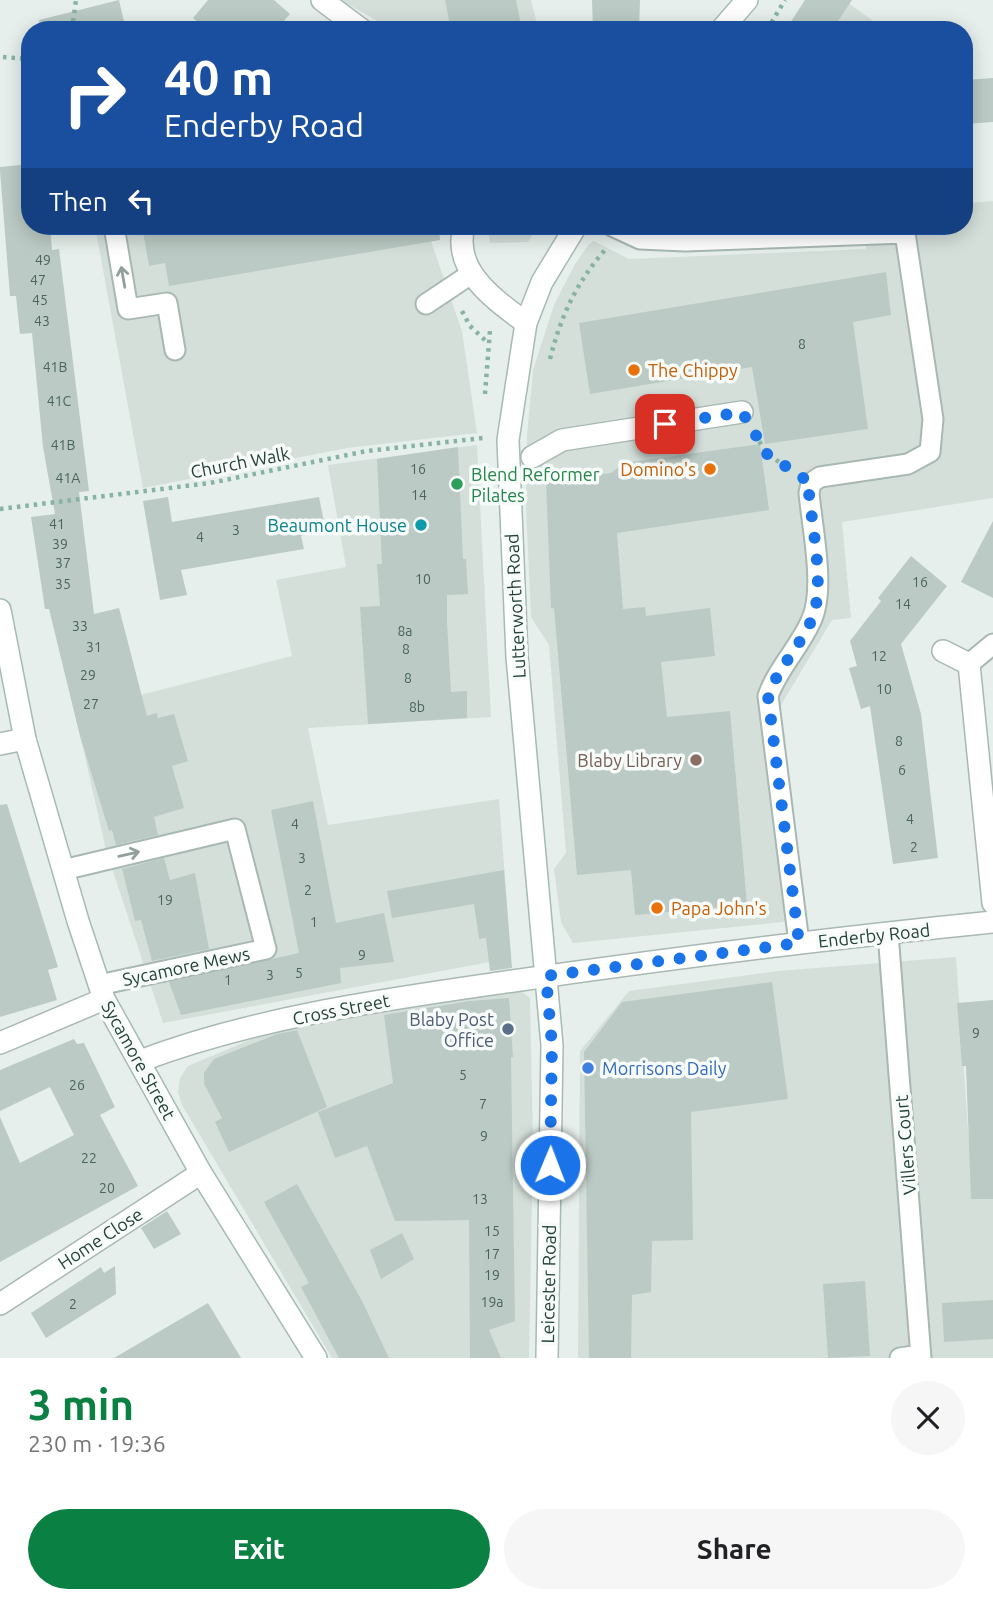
<!DOCTYPE html>
<meta charset="utf-8">
<style>
:root{--surface:#fff;--page:#f6f6f6;--text:#202124;--muted:#757577;--accent:#0b8043}
body{margin:0;font-family:Ubuntu,sans-serif;background:var(--page);color:var(--text);height:100vh;display:flex;flex-direction:column;font-size:26px;white-space:nowrap}
*{box-sizing:border-box;margin:0}
p{font-size:23px;color:var(--muted)}
.icon{flex:none;width:38px;height:38px;fill:none;stroke:currentColor;stroke-width:2;stroke-linecap:round;stroke-linejoin:round}
.map{position:relative;height:1358px;overflow:hidden}
.side{display:flex;flex-direction:column;background:var(--surface);flex:1}
.side>*{flex:none}
.banner{position:absolute;left:21px;top:21px;width:952px;height:214px;border-radius:28px;box-shadow:0 4px 18px #0003;background:#1a4fa0;color:#fff;overflow:hidden}
.pin{position:absolute;display:grid;place-items:center;width:60px;height:60px;color:#fff;margin:-30px;border-radius:14px;box-shadow:0 4px 10px #0006}
.me{position:absolute;width:77px;margin:-38px;rotate:1deg;stroke-linejoin:round;filter:drop-shadow(0 0 5px #0008)}
.turn{display:flex;align-items:center;gap:24px;height:147px;padding:0 28px;font-size:32px}
.turn .icon{width:91px;height:91px;stroke-width:2.5}
.turn b{display:block;font-size:49px;line-height:60px}
.then{display:flex;align-items:center;height:66px;padding:0 28px;background:#0003;gap:14px;font-size:26px}
.round{display:grid;place-items:center;flex:none;width:74px;height:74px;border-radius:37px;background:var(--page)}
.headline{display:flex;align-items:center;justify-content:space-between;height:119px;padding:0 28px}
h1{font-size:42px;font-weight:600;line-height:52px;color:var(--accent)}
.button{display:flex;gap:14px;margin-top:auto;padding:14px 28px}
.button a{flex:1;height:80px;border-radius:42px;background:var(--accent);color:#fff;font-size:28px;font-weight:600;line-height:80px;text-align:center}
.button a+a{background:var(--page);color:var(--text)}
.map>svg:first-child{display:block}
.built{fill:#d4dfda}
.building{fill:#bbcac4}
.lines{fill:none;stroke-linecap:round;stroke-linejoin:round}
.lane-casing{stroke:#a8b8b2;stroke-width:23}
.street-casing{stroke:#a8b8b2;stroke-width:24}
.secondary-casing{stroke:#a4bbb3;stroke-width:24}
.path{stroke:#86b3a5;stroke-width:4.5;stroke-dasharray:3.5 5;stroke-linecap:butt}
.lane{stroke:#fff;stroke-width:19}
.street{stroke:#fff;stroke-width:21}
.secondary{stroke:#fff;stroke-width:21}
.oneway{stroke:#92a09c}
.route{stroke:#1a73e8;stroke-width:12;stroke-dasharray:0 21.6}
.food-dot{fill:#e8710a;stroke:#f7fbf9;stroke-width:2.5}
.leisure-dot{fill:#2e9e5b;stroke:#f7fbf9;stroke-width:2.5}
.culture-dot{fill:#0f9aa8;stroke:#f7fbf9;stroke-width:2.5}
.education-dot{fill:#8d6e63;stroke:#f7fbf9;stroke-width:2.5}
.service-dot{fill:#5c6f8a;stroke:#f7fbf9;stroke-width:2.5}
.shop-dot{fill:#3f7fe0;stroke:#f7fbf9;stroke-width:2.5}
.labels{text-anchor:middle;dominant-baseline:central;stroke-width:7;stroke-linejoin:round;paint-order:stroke}
.number-label{font-size:14px;fill:#4a645c}
.food-label{font-size:18px;fill:#c56008;stroke:#f7fbf9;text-anchor:start}
.street-label{font-size:18px;fill:#24423a;stroke:#f7fbf9}
.leisure-label{font-size:18px;fill:#27864d;stroke:#f7fbf9;text-anchor:start}
.culture-label{font-size:18px;fill:#0d838f;stroke:#f7fbf9;text-anchor:end}
.education-label{font-size:18px;fill:#785e54;stroke:#f7fbf9;text-anchor:end}
.service-label{font-size:18px;fill:#4e5e75;stroke:#f7fbf9;text-anchor:end}
.shop-label{font-size:18px;fill:#366cbe;stroke:#f7fbf9;text-anchor:start}
</style>
<div class="map">
<svg width="993" height="1358" viewBox="0 0 993 1358">
<rect width="100%" height="100%" fill="#e6efeb"/>
<!-- built -->
<path class="built" d="M 340,0 L 531,0 L 539,30 L 394,30 Z
M 805,0 L 844,0 L 886,30 L 785,30 Z
M 964,124 L 969,203 L 993,201 L 993,498 L 842,522 L 851,618 L 832,620 L 778,710 L 803,920 L 573,943 L 561,922 L 554,869 L 566,853 L 549,645 L 531,617 L 526,507 L 527,436 L 533,370 L 554,305 L 575,264 L 589,244 L 594,241 L 629,259 L 866,249 L 864,226 L 964,226 Z
M 95,226 L 433,226 L 430,238 L 462,331 L 477,433 L 347,448 L 143,488 Z
M 488,226 L 538,226 L 528,242 L 490,243 Z
M 477,445 L 491,717 L 308,728 L 328,825 L 499,799 L 511,958 L 163,1023 L 106,850 L 75,712 L 292,656 L 276,580 L 346,567 L 328,465 Z
M 956,957 L 972,1186 L 993,1185 L 993,1358 L 578,1358 L 580,1051 L 629,991 L 778,971 Z
M 518,989 L 530,998 L 533,1143 L 529,1358 L 332,1358 L 182,1105 L 178,1092 L 180,1078 L 188,1066 L 266,1033 L 313,1022 Z"/>
<!-- building -->
<path class="building" d="M 119,0 L 126,30 L 40,30 L 39,20 Z
M 208,0 L 274,0 L 290,14 L 276,30 L 207,30 L 193,18 Z
M 445,0 L 516,0 L 522,30 L 451,30 Z
M 592,0 L 640,0 L 639,30 L 593,30 Z
M 805,0 L 852,0 L 832,30 L 786,30 Z
M 993,78 L 993,122 L 964,124 L 964,80 Z
M 30,164 L 30,226 L 50,226 L 52,250 L 59,249 L 89,491 L 79,492 L 94,614 L 119,608 L 147,716 L 157,713 L 158,718 L 174,714 L 188,761 L 172,766 L 184,808 L 154,817 L 158,835 L 116,845 L 112,830 L 109,831 L 80,736 L 49,609 L 45,609 L 31,517 L 55,514 L 43,447 L 32,333 L 20,334 L 16,296 L 10,296 L 0,171 L 0,167 Z
M 142,226 L 439,226 L 440,240 L 169,286 L 165,263 L 149,266 Z
M 886,272 L 891,315 L 853,322 L 868,429 L 765,444 L 752,367 L 590,394 L 579,323 Z
M 760,444 L 769,510 L 617,533 L 623,609 L 645,607 L 646,616 L 710,608 L 715,656 L 661,662 L 667,717 L 730,711 L 747,905 L 635,915 L 631,870 L 577,875 L 554,608 L 551,608 L 546,481 L 611,473 L 624,463 Z
M 458,447 L 463,559 L 466,559 L 468,594 L 447,595 L 447,622 L 451,692 L 467,691 L 467,718 L 368,724 L 360,607 L 380,606 L 377,564 L 382,564 L 377,459 Z
M 168,497 L 172,522 L 319,497 L 326,532 L 301,536 L 304,549 L 181,570 L 187,595 L 160,600 L 143,501 Z
M 993,521 L 993,598 L 961,582 Z
M 911,556 L 947,586 L 901,644 L 921,714 L 938,858 L 893,864 L 870,706 L 861,709 L 849,668 L 857,666 L 850,641 L 881,601 L 878,598 Z
M 313,801 L 336,923 L 384,913 L 394,962 L 340,968 L 341,983 L 181,1015 L 169,982 L 299,953 L 271,810 Z
M 7,804 L 58,967 L 48,970 L 57,1000 L 0,1017 L 0,805 Z
M 164,858 L 170,880 L 195,873 L 209,949 L 152,961 L 141,920 L 135,921 L 122,869 Z
M 504,870 L 512,968 L 490,971 L 486,938 L 479,939 L 474,904 L 392,918 L 387,891 Z
M 772,982 L 788,1099 L 691,1112 L 693,1240 L 652,1241 L 651,1292 L 632,1295 L 631,1358 L 589,1358 L 584,1052 L 622,1002 Z
M 509,998 L 513,1057 L 511,1057 L 515,1321 L 489,1330 L 501,1358 L 470,1358 L 469,1220 L 395,1221 L 367,1146 L 335,1158 L 318,1112 L 393,1083 L 384,1015 L 470,1001 Z
M 993,1000 L 993,1199 L 971,1199 L 966,1066 L 962,1066 L 957,1003 Z
M 297,1030 L 327,1107 L 229,1152 L 215,1122 L 222,1118 L 204,1084 L 204,1073 L 214,1059 L 277,1034 Z
M 74,1039 L 77,1044 L 84,1043 L 115,1107 L 100,1115 L 138,1186 L 0,1262 L 0,1117 L 20,1163 L 74,1135 L 50,1087 L 0,1111 L 0,1070 Z
M 297,1184 L 362,1301 L 389,1358 L 339,1358 L 301,1287 L 309,1283 L 264,1202 Z
M 167,1211 L 181,1234 L 154,1249 L 141,1228 Z
M 402,1233 L 414,1259 L 381,1279 L 370,1250 Z
M 115,1266 L 116,1294 L 46,1338 L 31,1313 L 101,1267 L 104,1273 Z
M 865,1281 L 870,1356 L 828,1358 L 823,1284 Z
M 993,1300 L 993,1339 L 944,1342 L 942,1303 Z
M 208,1303 L 241,1358 L 114,1358 Z"/>
<g class="lines">
<defs>
<path id="lane" d="M 114,226 L 128,309 L 167,303 L 175,350
M 612,226 L 640,239 L 685,241 L 905,233 L 933,419 L 930,452 L 908,464 L 820,477 L 811,483 L 809,493 C 812,528 826,590 811,621 C 799,648 778,668 768,696 L 799,943
M 426,304 L 471,274
M 969,664 L 993,644
M 63,870 L 235,829 L 266,949 L 99,985
M 888,933 L 921,1358
M 900,1358 L 920,1355"/>
<path id="street" d="M 322,0 L 362,30
M 464,226 C 452,271 494,299 526,323
M 532,457 L 562,440 L 742,412
M 943,651 L 969,664 L 993,903
M 0,744 L 25,739
M 0,1043 L 104,999
M 140,1061 C 259,1016 389,999 513,981 C 673,958 833,938 993,922
M 0,1304 L 201,1173"/>
<path id="secondary" d="M 721,30 L 747,0
M 0,610 L 25,739 L 78,921 L 104,999 L 201,1173 L 316,1358
M 547,1358 L 552,1045 L 517,657 L 508,440 L 526,323 L 542,282 L 576,226"/>
</defs>
<!-- lane casing -->
<use href="#lane" class="lane-casing"/>
<!-- street casing -->
<use href="#street" class="street-casing"/>
<!-- secondary casing -->
<use href="#secondary" class="secondary-casing"/>
<!-- path -->
<path class="path" d="M 72,30 L 76,0
M 767,30 L 785,0
M 3,57 L 30,59
M 462,311 L 470,326 L 487,342
M 550,359 C 561,316 576,283 605,250
M 485,394 L 490,330
M 755,434 L 767,454 L 790,469
M 0,509 L 210,483 L 367,451 L 483,438"/>
<!-- lane -->
<use href="#lane" class="lane"/>
<!-- street -->
<use href="#street" class="street"/>
<!-- secondary -->
<use href="#secondary" class="secondary"/>
</g>
<!-- one-way arrows -->
<defs><path id="oneway-shaft" d="M-6 0H5M1.5-3L5.5 0L1.5 3" fill="none" stroke-width="1.6" stroke-linecap="round" stroke-linejoin="round" transform="scale(1.75)"/></defs>
<g class="oneway">
<use href="#oneway-shaft" transform="translate(123 277) rotate(-100)"/>
<use href="#oneway-shaft" transform="translate(129 854) rotate(-13)"/>
</g>
<g class="lines">
<!-- route -->
<path class="route" d="M 550,1165 L 552,1045 L 546,976 L 799,943 L 768,696 C 778,668 799,648 811,621 C 826,590 812,528 809,493 L 811,483 L 767,454 L 742,412 L 665,424"/>
</g>
<!-- markers -->
<g class="food-dot">
<circle cx="634" cy="370" r="7"/>
<circle cx="710" cy="469" r="7"/>
<circle cx="657" cy="908" r="7"/>
</g>
<circle class="leisure-dot" cx="457" cy="484" r="7"/>
<circle class="culture-dot" cx="421" cy="525" r="7"/>
<circle class="education-dot" cx="696" cy="760" r="7"/>
<circle class="service-dot" cx="508" cy="1029" r="7"/>
<circle class="shop-dot" cx="588" cy="1068" r="7"/>
<g class="labels">
<!-- number labels -->
<g class="number-label">
<text x="43" y="260">49</text>
<text x="38" y="280">47</text>
<text x="40" y="300">45</text>
<text x="42" y="321">43</text>
<text x="802" y="344">8</text>
<text x="55" y="367">41B</text>
<text x="59" y="401">41C</text>
<text x="63" y="445">41B</text>
<text x="418" y="469">16</text>
<text x="68" y="478">41A</text>
<text x="419" y="495">14</text>
<text x="57" y="524">41</text>
<text x="236" y="530">3</text>
<text x="200" y="537">4</text>
<text x="60" y="544">39</text>
<text x="63" y="563">37</text>
<text x="423" y="579">10</text>
<text x="920" y="582">16</text>
<text x="63" y="584">35</text>
<text x="903" y="604">14</text>
<text x="80" y="626">33</text>
<text x="405" y="631">8a</text>
<text x="94" y="647">31</text>
<text x="406" y="649">8</text>
<text x="879" y="656">12</text>
<text x="88" y="675">29</text>
<text x="408" y="678">8</text>
<text x="884" y="689">10</text>
<text x="91" y="704">27</text>
<text x="417" y="707">8b</text>
<text x="899" y="741">8</text>
<text x="902" y="770">6</text>
<text x="910" y="819">4</text>
<text x="295" y="824">4</text>
<text x="914" y="847">2</text>
<text x="302" y="858">3</text>
<text x="308" y="890">2</text>
<text x="165" y="900">19</text>
<text x="314" y="922">1</text>
<text x="362" y="955">9</text>
<text x="299" y="973">5</text>
<text x="270" y="975">3</text>
<text x="228" y="980">1</text>
<text x="976" y="1033">9</text>
<text x="463" y="1075">5</text>
<text x="77" y="1085">26</text>
<text x="483" y="1104">7</text>
<text x="484" y="1136">9</text>
<text x="89" y="1158">22</text>
<text x="107" y="1188">20</text>
<text x="480" y="1199">13</text>
<text x="492" y="1231">15</text>
<text x="492" y="1254">17</text>
<text x="492" y="1275">19</text>
<text x="492" y="1302">19a</text>
<text x="73" y="1304">2</text>
</g>
<!-- food labels -->
<g class="food-label">
<text x="648" y="370">The Chippy</text>
<text x="696" y="469" text-anchor="end">Domino's</text>
<text x="671" y="908">Papa John's</text>
</g>
<!-- street labels -->
<g class="street-label">
<text transform="translate(240 462) rotate(-11)">Church Walk</text>
<text transform="translate(515 606) rotate(-93)">Lutterworth Road</text>
<text transform="translate(874 935) rotate(-6)">Enderby Road</text>
<text transform="translate(186 966) rotate(-12)">Sycamore Mews</text>
<text transform="translate(341 1009) rotate(-11)">Cross Street</text>
<text transform="translate(139 1060) rotate(61)">Sycamore Street</text>
<text transform="translate(905 1145) rotate(-95)">Villers Court</text>
<text transform="translate(100 1238) rotate(-33)">Home Close</text>
<text transform="translate(548 1284) rotate(-89)">Leicester Road</text>
</g>
<!-- leisure labels -->
<g class="leisure-label">
<text x="471" y="474">Blend Reformer<tspan x="471" dy="21">Pilates</tspan></text>
</g>
<!-- culture labels -->
<g class="culture-label">
<text x="407" y="525">Beaumont House</text>
</g>
<!-- education labels -->
<g class="education-label">
<text x="682" y="760">Blaby Library</text>
</g>
<!-- service labels -->
<g class="service-label">
<text x="494" y="1019">Blaby Post<tspan x="494" dy="21">Office</tspan></text>
</g>
<!-- shop labels -->
<g class="shop-label">
<text x="602" y="1068">Morrisons Daily</text>
</g>
</g>
</svg>
<div class="pin" style="left:665px;top:424px;background:#d93025"><svg class="icon" aria-label="arrive" viewBox="0 0 24 24"><path d="M6 21V4h12l-3 4 3 4H6"/></svg></div>
<svg class="me" style="left:550px;top:1165px" viewBox="-20 -20 40 40"><circle r="17" fill="#1a73e8" stroke="#fff" stroke-width="3"/><path d="M0-11L8 9 0 5-8 9z" fill="#fff"/></svg>
<div class="banner">
<div class="turn"><svg class="icon" aria-label="right" viewBox="0 0 24 24"><path d="M7 20v-9h11M14 6l5 5-5 5"/></svg><div><b>40 m</b>Enderby Road</div></div>
<div class="then">Then<svg class="icon" aria-label="left" viewBox="0 0 24 24"><path d="M17 20v-9H6M10 6l-5 5 5 5"/></svg></div>
</div>
</div>
<section class="side">
<div class="headline"><div><h1>3 min</h1><p>230 m · 19:36</p></div><a class="round"><svg class="icon" aria-label="close" viewBox="0 0 24 24"><path d="M6 6l12 12M18 6L6 18"/></svg></a></div>
<div class="button"><a>Exit</a><a>Share</a></div>
</section>
